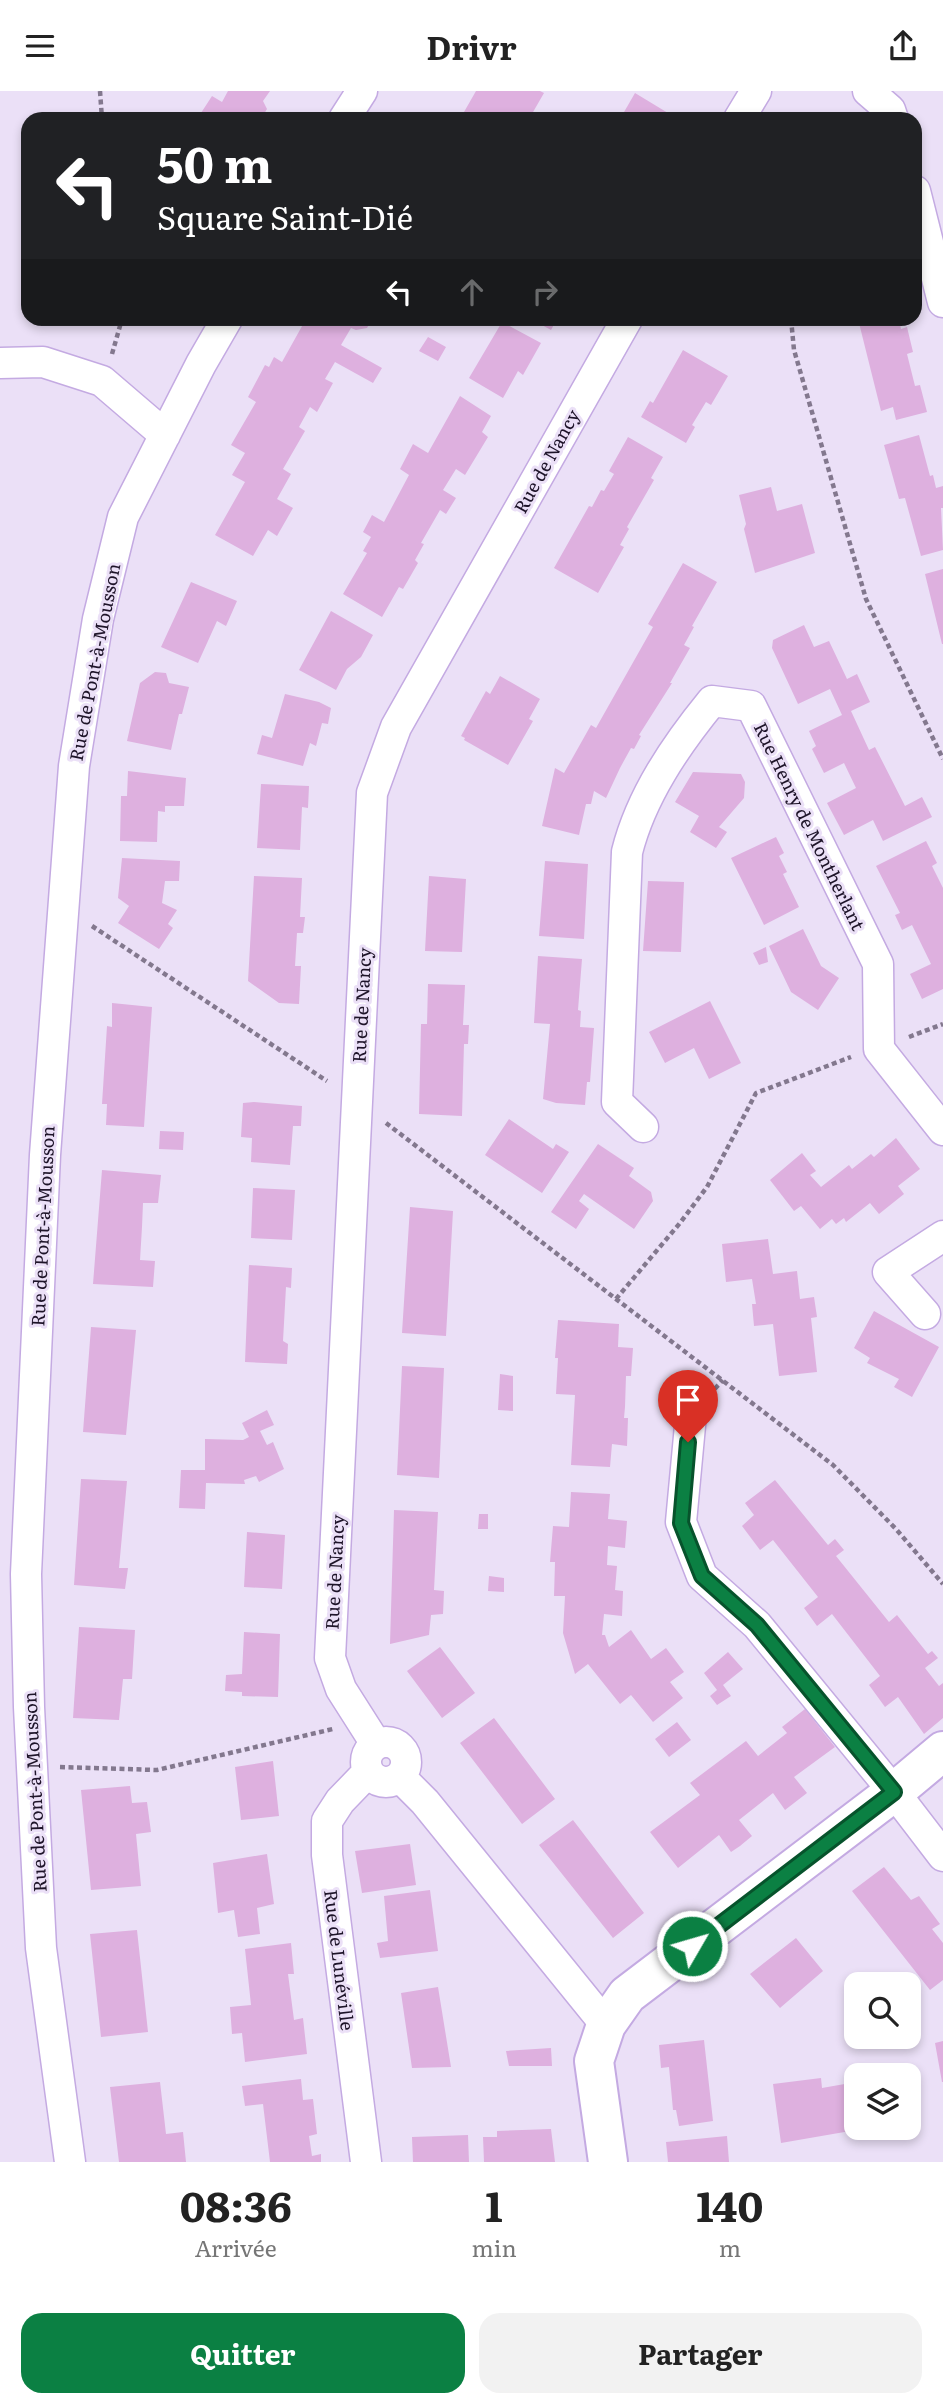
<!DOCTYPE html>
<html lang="fr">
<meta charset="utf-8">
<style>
:root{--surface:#fff;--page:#f2f2f2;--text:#222;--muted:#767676;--accent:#0b8043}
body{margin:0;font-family:Literata,serif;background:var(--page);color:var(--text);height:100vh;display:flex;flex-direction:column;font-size:26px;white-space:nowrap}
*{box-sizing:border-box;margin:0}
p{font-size:23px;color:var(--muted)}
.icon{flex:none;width:38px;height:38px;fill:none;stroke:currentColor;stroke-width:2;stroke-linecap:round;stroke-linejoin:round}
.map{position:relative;height:2071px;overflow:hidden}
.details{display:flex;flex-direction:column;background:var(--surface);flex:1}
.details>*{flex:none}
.guide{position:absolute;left:21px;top:21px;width:901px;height:214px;border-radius:21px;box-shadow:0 4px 10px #0003;background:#202124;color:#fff;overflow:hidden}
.buttons{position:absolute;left:844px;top:1881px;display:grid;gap:14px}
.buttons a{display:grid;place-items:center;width:77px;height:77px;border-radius:14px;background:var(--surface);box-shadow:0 4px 10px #0003;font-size:35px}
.pin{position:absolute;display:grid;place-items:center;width:60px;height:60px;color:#fff;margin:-72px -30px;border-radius:50% 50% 50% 0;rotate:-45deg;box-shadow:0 0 7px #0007}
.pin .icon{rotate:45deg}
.me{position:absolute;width:77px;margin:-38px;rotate:52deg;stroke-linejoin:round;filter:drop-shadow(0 0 5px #0008)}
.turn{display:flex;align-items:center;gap:24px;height:147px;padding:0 21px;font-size:32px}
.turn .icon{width:91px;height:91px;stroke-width:2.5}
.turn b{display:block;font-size:49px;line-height:60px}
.lanes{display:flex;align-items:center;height:66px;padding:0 21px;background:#0003;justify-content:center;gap:35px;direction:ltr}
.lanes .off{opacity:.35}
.eta{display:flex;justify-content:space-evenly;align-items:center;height:119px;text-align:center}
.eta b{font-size:42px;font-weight:700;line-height:49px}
.primary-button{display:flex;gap:14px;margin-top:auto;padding:14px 21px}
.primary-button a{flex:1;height:80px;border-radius:21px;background:var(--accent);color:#fff;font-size:28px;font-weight:700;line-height:80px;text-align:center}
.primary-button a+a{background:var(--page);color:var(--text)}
header{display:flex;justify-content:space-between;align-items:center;height:91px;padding:0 21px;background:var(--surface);font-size:32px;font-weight:700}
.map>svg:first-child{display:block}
.building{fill:#deb0df}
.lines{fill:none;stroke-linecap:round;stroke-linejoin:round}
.minor-casing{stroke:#c4aae2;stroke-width:33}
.tertiary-casing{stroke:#c4aae2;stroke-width:42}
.path{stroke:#83788e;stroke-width:4.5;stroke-dasharray:5 3.5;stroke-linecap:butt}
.minor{stroke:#fff;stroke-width:30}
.tertiary{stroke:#fff;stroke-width:38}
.route-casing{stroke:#07532c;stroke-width:18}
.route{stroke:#0b8043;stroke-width:12}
.labels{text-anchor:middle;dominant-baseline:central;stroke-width:6;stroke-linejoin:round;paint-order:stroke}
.street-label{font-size:18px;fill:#1e1429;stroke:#ebe0f7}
</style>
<header><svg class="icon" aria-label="menu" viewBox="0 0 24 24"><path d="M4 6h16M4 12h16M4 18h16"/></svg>Drivr<svg class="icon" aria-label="share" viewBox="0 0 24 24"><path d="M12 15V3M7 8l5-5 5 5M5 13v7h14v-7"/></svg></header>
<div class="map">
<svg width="943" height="2071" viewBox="0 0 943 2071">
<rect width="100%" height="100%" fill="#ebe0f7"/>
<!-- building -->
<path class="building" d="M 228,0 L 270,0 L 263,10 L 267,18 L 261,28 L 210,28 L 201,22 L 212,5 L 222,11 Z
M 476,0 L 540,0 L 544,2 L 529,28 L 460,28 Z
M 635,2 L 668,22 L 665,28 L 620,28 Z
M 306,228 L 372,228 L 367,237 L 356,239 L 351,237 L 341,254 L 382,277 L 373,292 L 335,271 L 325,288 L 333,292 L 317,321 L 310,316 L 299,336 L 305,340 L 283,378 L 291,383 L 277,408 L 293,417 L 277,445 L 268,439 L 253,465 L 215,444 L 245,391 L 232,384 L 245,362 L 231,354 L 256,311 L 248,306 L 265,274 L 269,276 L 274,266 L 282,271 Z
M 531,228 L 557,228 L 551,239 Z
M 858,228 L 899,228 L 901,238 L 907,236 L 913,261 L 907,263 L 915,295 L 920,294 L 927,321 L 896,329 L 893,316 L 881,320 Z
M 502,231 L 541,252 L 523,284 L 518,280 L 503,307 L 469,287 Z
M 428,246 L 446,256 L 438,270 L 419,260 Z
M 683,259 L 728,285 L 711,314 L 706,311 L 692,334 L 695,336 L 686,352 L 641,326 L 650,310 L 653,312 Z
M 460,305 L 491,325 L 482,341 L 488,346 L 465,384 L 456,378 L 443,399 L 456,407 L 446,423 L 440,419 L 421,452 L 424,453 L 415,469 L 418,472 L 403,498 L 399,496 L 382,526 L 343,503 L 367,462 L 363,460 L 371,446 L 363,441 L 372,424 L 384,431 L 409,384 L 400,378 L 413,353 L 428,362 Z
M 919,344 L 930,385 L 933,384 L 936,397 L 943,395 L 943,417 L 941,417 L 943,459 L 921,465 L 905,407 L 899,408 L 884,354 Z
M 628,346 L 663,366 L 651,387 L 654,389 L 627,436 L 629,438 L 620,454 L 624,456 L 598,502 L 554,477 L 589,415 L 592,416 L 601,399 L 604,400 L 614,383 L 609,380 Z
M 771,396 L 777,420 L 802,413 L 815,462 L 755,482 L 744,438 L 746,433 L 739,404 Z
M 683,472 L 717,491 L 692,535 L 694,536 L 684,554 L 690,557 L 670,592 L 672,592 L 639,644 L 641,645 L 634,658 L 631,657 L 620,677 L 606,707 L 594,700 L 591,713 L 586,713 L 579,744 L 542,735 L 555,677 L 564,682 L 591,634 L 596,637 L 653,536 L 648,533 Z
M 943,478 L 943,553 L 942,553 L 925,483 Z
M 191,491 L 237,510 L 226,535 L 217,530 L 198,572 L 161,556 Z
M 331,520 L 373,544 L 361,566 L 347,578 L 336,599 L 299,579 Z
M 804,534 L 814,556 L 829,550 L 847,588 L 857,583 L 870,611 L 851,620 L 869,659 L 875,656 L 905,715 L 922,706 L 932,726 L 883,750 L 873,729 L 844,744 L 827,712 L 856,697 L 844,672 L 824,682 L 812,658 L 816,655 L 809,640 L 842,624 L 830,598 L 798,613 L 772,557 L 773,549 Z
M 155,581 L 166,582 L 169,592 L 189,596 L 182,623 L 179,623 L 171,659 L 127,650 L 140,592 Z
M 500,585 L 540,608 L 529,628 L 533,630 L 508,674 L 464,649 L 465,647 L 461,645 L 486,600 L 490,603 Z
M 285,603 L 319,611 L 331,617 L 328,633 L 322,632 L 316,655 L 310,652 L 303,675 L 257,663 L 262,644 L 272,647 Z
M 128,680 L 186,687 L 184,715 L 165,715 L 165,721 L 158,720 L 157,751 L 120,750 L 121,705 L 127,705 Z
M 693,681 L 741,683 L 745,691 L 744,707 L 719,736 L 727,741 L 716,757 L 690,741 L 699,725 L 675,711 Z
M 261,693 L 309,695 L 308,717 L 302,716 L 300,759 L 257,757 Z
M 776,746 L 784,762 L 779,765 L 787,781 L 783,783 L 799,816 L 764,834 L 731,767 Z
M 926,750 L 937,772 L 932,775 L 943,797 L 943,898 L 922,908 L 910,883 L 931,873 L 912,834 L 902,839 L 895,824 L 900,822 L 876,775 Z
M 122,767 L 180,770 L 179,790 L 165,790 L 162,812 L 177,819 L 168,833 L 173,837 L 159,858 L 118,832 L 129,815 L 118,807 Z
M 545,770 L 588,773 L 584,848 L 539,845 Z
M 254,785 L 302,787 L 300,826 L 305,826 L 303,842 L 297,842 L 295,875 L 301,875 L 299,913 L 279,912 L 248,890 Z
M 429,785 L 466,788 L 462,861 L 425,860 Z
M 648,790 L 684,791 L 681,861 L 643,860 Z
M 803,838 L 821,875 L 839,887 L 818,919 L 791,901 L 769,855 Z
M 766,856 L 768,871 L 759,874 L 753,862 Z
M 538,865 L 582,868 L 578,919 L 581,920 L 580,936 L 594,937 L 590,991 L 587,991 L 585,1014 L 556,1012 L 543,1008 L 550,933 L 534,932 Z
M 428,893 L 465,894 L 463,934 L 469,934 L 468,953 L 464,953 L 462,1025 L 419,1023 L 421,933 L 427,933 Z
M 710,910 L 741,972 L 709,988 L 694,957 L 665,972 L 649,941 Z
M 112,912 L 152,916 L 144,1036 L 106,1034 L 107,1013 L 102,1013 L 107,935 L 112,936 Z
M 254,1011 L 302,1015 L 301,1035 L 293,1035 L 290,1074 L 251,1071 L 252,1047 L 241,1046 L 243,1012 Z
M 509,1028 L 553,1058 L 556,1053 L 569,1061 L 542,1102 L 485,1064 Z
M 160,1040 L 184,1041 L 183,1059 L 159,1058 Z
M 896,1047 L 920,1078 L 898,1095 L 904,1103 L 879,1123 L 870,1112 L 846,1131 L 844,1127 L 836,1133 L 832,1128 L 820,1138 L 801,1115 L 794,1120 L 770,1089 L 802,1062 L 816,1080 L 810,1084 L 821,1096 L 849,1074 L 852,1078 L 871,1063 L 874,1066 Z
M 598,1053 L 634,1077 L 629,1085 L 651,1101 L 653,1110 L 634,1138 L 584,1103 L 579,1110 L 589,1118 L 576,1138 L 551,1121 Z
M 102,1079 L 161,1084 L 158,1112 L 143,1112 L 142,1136 L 140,1169 L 155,1170 L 153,1196 L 93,1193 Z
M 253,1097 L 295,1099 L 292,1149 L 251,1147 Z
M 410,1116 L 453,1120 L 446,1245 L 402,1242 Z
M 768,1148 L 773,1183 L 797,1180 L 800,1208 L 814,1206 L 817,1226 L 811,1227 L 817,1281 L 779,1285 L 773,1233 L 754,1235 L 752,1213 L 756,1213 L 752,1188 L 726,1191 L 722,1153 Z
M 249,1174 L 292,1177 L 291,1197 L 286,1196 L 283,1250 L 288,1253 L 287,1273 L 245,1271 Z
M 874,1220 L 939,1256 L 912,1306 L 894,1296 L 899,1288 L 867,1272 L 870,1267 L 854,1257 Z
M 558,1229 L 619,1233 L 618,1256 L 633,1257 L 631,1285 L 626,1285 L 625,1316 L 624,1327 L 628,1327 L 627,1355 L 612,1353 L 610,1376 L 571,1374 L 575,1304 L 556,1303 L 558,1267 L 555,1267 Z
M 91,1236 L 136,1239 L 126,1344 L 83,1341 Z
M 402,1275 L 444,1277 L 439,1387 L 397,1384 Z
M 500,1283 L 513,1285 L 513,1320 L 498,1319 Z
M 267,1319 L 274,1334 L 260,1340 L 267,1354 L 273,1351 L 284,1378 L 259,1391 L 256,1385 L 244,1389 L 245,1393 L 206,1392 L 205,1418 L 179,1417 L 181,1379 L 205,1379 L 205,1348 L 243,1349 L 249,1346 L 242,1332 Z
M 81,1388 L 127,1390 L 119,1477 L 128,1477 L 125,1498 L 74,1494 Z
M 775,1389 L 828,1454 L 835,1448 L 844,1459 L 836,1465 L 889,1531 L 897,1524 L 928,1563 L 932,1560 L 938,1567 L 925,1577 L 939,1595 L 943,1592 L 943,1627 L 924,1643 L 898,1606 L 885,1616 L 869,1594 L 880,1585 L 832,1523 L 817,1535 L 804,1517 L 818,1506 L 773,1449 L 760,1459 L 742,1435 L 754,1424 L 745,1412 Z
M 571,1401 L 610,1403 L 608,1428 L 627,1430 L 625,1457 L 608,1455 L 607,1474 L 617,1475 L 615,1499 L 623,1500 L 622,1525 L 604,1523 L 602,1544 L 605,1544 L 609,1556 L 631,1539 L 651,1568 L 666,1557 L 684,1581 L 670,1591 L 683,1607 L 653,1631 L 631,1604 L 620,1613 L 588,1573 L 575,1583 L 563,1542 L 565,1505 L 554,1505 L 555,1471 L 550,1471 L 553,1435 L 569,1436 Z
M 394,1419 L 438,1421 L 434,1499 L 444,1500 L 443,1523 L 431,1524 L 429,1544 L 390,1553 Z
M 479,1423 L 488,1423 L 488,1438 L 478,1438 Z
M 247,1441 L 285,1444 L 282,1498 L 244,1496 Z
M 489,1485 L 504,1487 L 504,1501 L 488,1500 Z
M 79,1536 L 135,1539 L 132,1588 L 123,1588 L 119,1629 L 73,1627 Z
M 244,1541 L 280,1543 L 278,1606 L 242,1605 L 242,1601 L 225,1600 L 226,1584 L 242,1583 Z
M 440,1556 L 475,1602 L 442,1627 L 407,1580 Z
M 728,1561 L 743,1578 L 723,1594 L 731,1605 L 717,1614 L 710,1605 L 717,1599 L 704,1582 Z
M 805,1618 L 835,1656 L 794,1686 L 807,1702 L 785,1719 L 773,1702 L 739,1729 L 752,1745 L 740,1755 L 731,1761 L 719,1744 L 678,1777 L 650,1741 L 700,1704 L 690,1692 L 746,1650 L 758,1665 L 787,1642 L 782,1636 Z
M 494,1627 L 555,1708 L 522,1733 L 460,1652 Z
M 677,1631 L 691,1649 L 669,1666 L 655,1648 Z
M 273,1670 L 279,1725 L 241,1729 L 235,1676 Z
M 130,1695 L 132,1712 L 147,1711 L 151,1741 L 136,1743 L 141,1795 L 91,1799 L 81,1699 Z
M 573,1729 L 644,1822 L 613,1847 L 539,1754 Z
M 410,1753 L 416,1794 L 362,1802 L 355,1760 Z
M 267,1763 L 274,1813 L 257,1817 L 260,1843 L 238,1846 L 234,1819 L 218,1822 L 213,1772 Z
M 884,1776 L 911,1809 L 919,1805 L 940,1833 L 932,1838 L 943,1852 L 943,1889 L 930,1899 L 852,1800 Z
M 430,1799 L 438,1860 L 380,1867 L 377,1852 L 388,1850 L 384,1805 Z
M 137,1839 L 148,1941 L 101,1946 L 90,1843 Z
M 796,1847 L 823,1880 L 780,1917 L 750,1883 Z
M 291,1852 L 294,1883 L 288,1883 L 294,1929 L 303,1927 L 307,1963 L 245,1971 L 242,1942 L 232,1943 L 230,1916 L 251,1914 L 245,1858 Z
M 438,1896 L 451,1976 L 412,1977 L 401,1902 Z
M 704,1949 L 713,2030 L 679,2035 L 676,2019 L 673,2019 L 669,1976 L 661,1977 L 659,1954 Z
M 943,1950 L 943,1991 L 942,1991 L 935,1952 Z
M 551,1957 L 552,1975 L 509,1975 L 506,1960 Z
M 821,1987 L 822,1997 L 856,1991 L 856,2039 L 781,2052 L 773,1993 Z
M 301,1988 L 303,2009 L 313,2008 L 317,2043 L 309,2045 L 312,2065 L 321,2063 L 321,2071 L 270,2071 L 263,2013 L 245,2015 L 242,1995 Z
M 160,1991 L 166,2043 L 183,2041 L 186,2071 L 119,2071 L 110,1996 Z
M 551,2038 L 555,2071 L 484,2071 L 483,2046 L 497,2046 L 497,2040 Z
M 468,2044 L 469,2071 L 413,2071 L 412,2046 Z
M 727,2045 L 729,2071 L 668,2071 L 666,2051 Z"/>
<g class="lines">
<defs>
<path id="minor" d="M 868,0 L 890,19 L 893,28
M 344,28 L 362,0
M 739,28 L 756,0
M 915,100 L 943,211
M 0,272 L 43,271 L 102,290 L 165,344
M 643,1036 L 617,1011 L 627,761 C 641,705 676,654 712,610 L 751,615 L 878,873 L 879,958 L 943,1039
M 925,1223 L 888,1181 L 943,1145
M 691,1324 L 681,1431 L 702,1485 L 757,1534 L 894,1701 L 943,1765
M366 1671a20 20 0 1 1 40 0a20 20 0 1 1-40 0Z
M 376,1653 L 341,1598 L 330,1567 L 372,702 L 396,636 L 627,228
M 400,1686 L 425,1711 L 606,1934
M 70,2071 L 41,1857 L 29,1616 L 26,1483 L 45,1064 L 74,675 L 98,528 L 123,426 L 201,273 L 227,228
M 366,2071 L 327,1764 L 327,1730 L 340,1710 L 368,1681"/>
<path id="tertiary" d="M 608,2071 L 594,1970 L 606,1934 L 627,1904 L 894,1701 L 943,1660"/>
</defs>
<!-- minor casing -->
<use href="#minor" class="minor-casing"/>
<!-- tertiary casing -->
<use href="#tertiary" class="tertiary-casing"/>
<!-- path -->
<path class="path" d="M 100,0 L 102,28
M 791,228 L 794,259 L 866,508 L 943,668
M 112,263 L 122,228
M 92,835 L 327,990
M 909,946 L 943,933
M 386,1032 L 833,1374 L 896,1438 L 943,1493
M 616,1208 L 680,1132 L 707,1096 L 756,1002 L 851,966
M 709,1304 L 723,1289
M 60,1676 L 157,1679 L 333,1638"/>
<!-- minor -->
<use href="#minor" class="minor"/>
<!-- tertiary -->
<use href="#tertiary" class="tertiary"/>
</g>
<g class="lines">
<defs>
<path id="route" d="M 688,1351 L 681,1432 L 702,1485 L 757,1534 L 894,1701 L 692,1855"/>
</defs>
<!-- route casing -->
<use href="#route" class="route-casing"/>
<!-- route -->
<use href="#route" class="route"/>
</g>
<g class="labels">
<!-- street labels -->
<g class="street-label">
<text transform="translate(546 370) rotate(-61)">Rue de Nancy</text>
<text transform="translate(94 571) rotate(-79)">Rue de Pont-à-Mousson</text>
<text transform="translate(810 735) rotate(64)">Rue Henry de Montherlant</text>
<text transform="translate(361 914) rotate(-87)">Rue de Nancy</text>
<text transform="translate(42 1135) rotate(-87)">Rue de Pont-à-Mousson</text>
<text transform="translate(334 1481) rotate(-87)">Rue de Nancy</text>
<text transform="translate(34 1701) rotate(-93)">Rue de Pont-à-Mousson</text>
<text transform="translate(340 1869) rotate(83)">Rue de Lunéville</text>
</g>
</g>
</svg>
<div class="buttons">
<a><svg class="icon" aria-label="search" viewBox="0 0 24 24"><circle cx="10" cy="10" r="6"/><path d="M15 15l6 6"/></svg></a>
<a><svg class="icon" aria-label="layers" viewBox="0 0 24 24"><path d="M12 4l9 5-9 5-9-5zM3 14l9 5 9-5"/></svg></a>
</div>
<div class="pin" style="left:688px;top:1351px;background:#d93025"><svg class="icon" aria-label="arrive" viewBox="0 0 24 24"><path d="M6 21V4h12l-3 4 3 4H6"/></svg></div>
<svg class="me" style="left:692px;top:1855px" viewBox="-20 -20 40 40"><circle r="17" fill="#0b8043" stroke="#fff" stroke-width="3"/><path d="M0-11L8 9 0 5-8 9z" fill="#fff"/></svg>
<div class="guide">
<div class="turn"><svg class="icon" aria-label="left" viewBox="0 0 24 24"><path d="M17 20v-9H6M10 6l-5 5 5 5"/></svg><div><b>50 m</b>Square Saint-Dié</div></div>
<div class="lanes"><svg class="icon" aria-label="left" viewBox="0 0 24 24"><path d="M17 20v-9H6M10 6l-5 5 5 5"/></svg><svg class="icon off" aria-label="ahead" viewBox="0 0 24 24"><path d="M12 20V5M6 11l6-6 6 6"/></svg><svg class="icon off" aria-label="right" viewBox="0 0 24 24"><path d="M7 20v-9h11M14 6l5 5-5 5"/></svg></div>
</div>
</div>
<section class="details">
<div class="eta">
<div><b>08:36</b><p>Arrivée</p></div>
<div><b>1</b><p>min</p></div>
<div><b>140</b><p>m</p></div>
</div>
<div class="primary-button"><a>Quitter</a><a>Partager</a></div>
</section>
